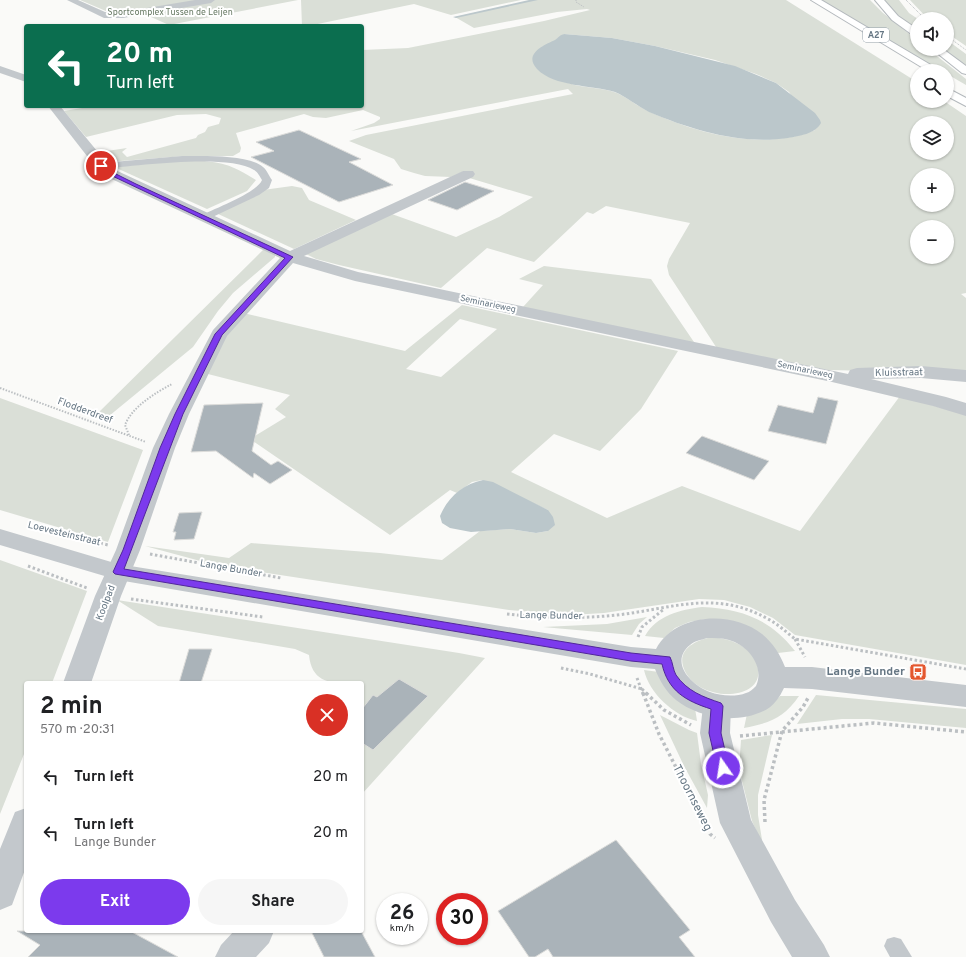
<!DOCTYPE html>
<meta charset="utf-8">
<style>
:root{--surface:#fff;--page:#f6f6f6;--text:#202124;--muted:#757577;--accent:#7c3aed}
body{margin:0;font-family:Overpass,sans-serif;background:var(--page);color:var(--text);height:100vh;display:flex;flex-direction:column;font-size:15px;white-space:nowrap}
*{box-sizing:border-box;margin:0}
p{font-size:13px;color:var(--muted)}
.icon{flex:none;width:22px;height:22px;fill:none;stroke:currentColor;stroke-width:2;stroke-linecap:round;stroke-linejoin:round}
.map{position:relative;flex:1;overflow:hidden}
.sheet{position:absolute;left:24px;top:681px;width:340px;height:252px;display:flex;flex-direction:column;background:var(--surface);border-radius:4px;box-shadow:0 1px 3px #0004}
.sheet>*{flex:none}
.banner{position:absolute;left:24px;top:24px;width:340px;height:84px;border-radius:4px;box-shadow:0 1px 3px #0004;background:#0b6e4f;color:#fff;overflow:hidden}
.buttons{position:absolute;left:910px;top:12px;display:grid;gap:8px}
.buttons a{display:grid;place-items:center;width:44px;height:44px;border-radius:50%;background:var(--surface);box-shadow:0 1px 3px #0004;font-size:20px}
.speed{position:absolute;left:376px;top:893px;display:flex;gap:8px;font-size:20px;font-weight:700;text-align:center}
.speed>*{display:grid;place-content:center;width:52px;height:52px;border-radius:50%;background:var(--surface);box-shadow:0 1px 3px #0004;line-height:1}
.speed small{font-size:10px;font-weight:400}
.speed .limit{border:6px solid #d22;background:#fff;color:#111}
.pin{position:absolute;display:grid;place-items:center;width:34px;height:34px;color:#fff;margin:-17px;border:2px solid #fff;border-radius:50%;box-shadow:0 1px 4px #0007}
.me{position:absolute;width:44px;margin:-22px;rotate:347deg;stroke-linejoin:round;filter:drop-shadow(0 0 3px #0008)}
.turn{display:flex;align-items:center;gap:14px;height:84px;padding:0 16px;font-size:18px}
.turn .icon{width:52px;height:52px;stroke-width:2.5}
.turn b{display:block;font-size:28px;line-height:34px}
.round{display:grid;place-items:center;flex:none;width:42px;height:42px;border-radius:21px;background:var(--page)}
.headline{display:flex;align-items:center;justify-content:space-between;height:68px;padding:0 16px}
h1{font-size:24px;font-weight:700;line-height:30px}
.primary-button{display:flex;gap:8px;margin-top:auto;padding:8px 16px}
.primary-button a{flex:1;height:46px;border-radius:24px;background:var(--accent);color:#fff;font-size:16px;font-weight:700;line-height:46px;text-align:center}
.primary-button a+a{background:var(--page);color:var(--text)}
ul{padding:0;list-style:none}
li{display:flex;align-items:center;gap:12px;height:56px;padding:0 16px}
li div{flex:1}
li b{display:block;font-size:15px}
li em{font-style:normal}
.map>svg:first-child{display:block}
.green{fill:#dadfd7;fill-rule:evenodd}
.water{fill:#bbc7cb}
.building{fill:#aab3b9;stroke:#dcdcda}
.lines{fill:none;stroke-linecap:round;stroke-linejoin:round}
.motorway-casing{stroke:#b4b9bd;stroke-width:2}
.path-far3{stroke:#bbbfc2;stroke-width:1;stroke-dasharray:1 1;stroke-linecap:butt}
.path-far2{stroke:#bbbfc2;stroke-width:2;stroke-dasharray:1.5 1.5;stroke-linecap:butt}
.path-far1{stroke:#bbbfc2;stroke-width:3;stroke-dasharray:2.5 2.5;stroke-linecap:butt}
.path{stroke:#bbbfc2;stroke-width:3.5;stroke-dasharray:3 3;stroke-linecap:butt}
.service{fill:#c3c8cc;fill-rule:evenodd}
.pedestrian{fill:#c3c8cc;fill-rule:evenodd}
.minor{fill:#c3c8cc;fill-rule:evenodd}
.tertiary{fill:#c3c8cc;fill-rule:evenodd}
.motorway{fill:#fff;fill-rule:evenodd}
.route{fill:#7c3aed;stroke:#51269a}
.labels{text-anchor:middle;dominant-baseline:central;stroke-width:4;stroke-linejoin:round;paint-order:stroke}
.far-park-label{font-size:9px;fill:#687a64;stroke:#fff}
.shield{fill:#fff;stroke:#939fa8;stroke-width:1}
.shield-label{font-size:9px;font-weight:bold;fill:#657683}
.far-street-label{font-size:9px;fill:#657683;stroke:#fff}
.street-label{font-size:10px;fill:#657683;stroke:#fff}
.near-poi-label{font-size:12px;font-weight:bold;fill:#657683;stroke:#fff;text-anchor:end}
.near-street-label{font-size:12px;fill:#657683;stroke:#fff}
</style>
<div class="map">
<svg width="966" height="957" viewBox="0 0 966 957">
<rect width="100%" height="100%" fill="#fafaf8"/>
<!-- green -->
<path class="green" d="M 80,0 L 298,0 L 169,25 L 142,13 L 120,17 Z
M 301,0 L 521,0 L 451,15 L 414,4 L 308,26 L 302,26 Z
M 533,0 L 786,0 L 917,82 L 917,101 L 944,101 L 966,116 L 966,293 L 961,294 L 966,298 L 966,373 L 828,370 L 768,360 L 718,350 L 669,275 L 667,266 L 669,259 L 690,223 L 606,206 L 593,214 L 587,212 L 534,262 L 487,248 L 441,288 L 339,265 L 316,259 L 304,253 L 389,213 L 456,237 L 499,217 L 533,197 L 466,177 L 472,174 L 464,171 L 451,177 L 425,176 L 414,173 L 401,169 L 394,159 L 349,141 L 366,135 L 573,94 L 568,89 L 351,131 L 374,123 L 380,119 L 380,117 L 363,110 L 326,118 L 313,117 L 304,114 L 236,133 L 241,148 L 240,152 L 233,156 L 185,156 L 108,162 L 100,152 L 127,148 L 122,152 L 127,157 L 196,138 L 198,135 L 205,132 L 208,127 L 219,124 L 221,118 L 206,114 L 177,115 L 86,137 L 64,111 L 94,106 L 362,106 L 362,50 L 408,48 L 544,21 L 590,10 L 587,9 L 557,12 L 474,28 L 455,17 ZM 564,34 L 612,38 L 655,46 L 715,60 L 756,74 L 776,83 L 789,92 L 815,130 C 762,151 698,134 648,111 C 637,106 628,98 617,93 C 603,88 588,88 575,85 C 567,83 559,80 551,77 L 557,39 ZM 917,123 L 947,123 L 947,153 L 917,153 ZM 917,175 L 947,175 L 947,205 L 917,205 ZM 917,227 L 947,227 L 947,257 L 917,257 Z
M 818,0 L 870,0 L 883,13 L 917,40 L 917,49 L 928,49 L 966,79 L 966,85 L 947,74 L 947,71 L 942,71 Z
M 884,0 L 899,0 L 909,13 L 918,19 L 917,31 L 897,17 Z
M 910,0 L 966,0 L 966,46 L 947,33 L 947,19 L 928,19 Z
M 947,40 L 966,54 L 966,66 L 942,49 L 947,49 Z
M 192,160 C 221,162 231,164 256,180 L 247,191 L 207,209 L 112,166 Z
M 292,186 L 302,188 L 309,200 L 356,220 L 294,249 L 216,213 L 263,190 Z
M 264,249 L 275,255 L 275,257 L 233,293 L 218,311 L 193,347 L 109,416 L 98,413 Z
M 544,266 L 651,279 L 696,345 L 523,307 L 543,285 L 519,279 Z
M 462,305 L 678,351 L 641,409 L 600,451 L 554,434 L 511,472 L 607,518 L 682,486 L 800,531 L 900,396 L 966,415 L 966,665 L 795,635 L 773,618 L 750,607 L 724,600 L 699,599 L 604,613 L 570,615 L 509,610 L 215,565 L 145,546 L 229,558 L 251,543 L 380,553 L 442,560 L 480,531 L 510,529 L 536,533 L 548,531 L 548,510 L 482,480 L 472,482 L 457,493 L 450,490 L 390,535 L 250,439 L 286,417 L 275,409 L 290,395 L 204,373 L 239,312 L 405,351 ZM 460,319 L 497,329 L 441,377 L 406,369 Z
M 0,398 L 143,450 L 108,542 L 0,510 Z
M 0,560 L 87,591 L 52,683 L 26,683 L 26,749 L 0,814 Z
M 117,600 L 459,653 L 485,658 L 362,794 L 362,683 C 337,683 312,687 309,655 L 295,649 L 158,626 Z
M 702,607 C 742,609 770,619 795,651 L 778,653 L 706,619 L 689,622 L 675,628 L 664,638 L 645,636 C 657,615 680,610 702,607 Z
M 647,617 L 639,624 L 632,635 L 543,627 L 607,624 Z
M 712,637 C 728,639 745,643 754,658 C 778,702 695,707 683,666 C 678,648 697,640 712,637 Z
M 644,670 L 659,672 L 695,708 L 697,721 C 674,716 649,693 644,670 Z
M 816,695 L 966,709 L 966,728 L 869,719 L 842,719 L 797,724 Z
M 780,696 L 799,696 C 784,718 770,723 744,728 L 747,714 L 770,706 Z
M 660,715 L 689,730 L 697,733 L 701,764 L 708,795 L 707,808 L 684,766 Z
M 772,735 L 758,795 L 758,815 L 763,846 L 752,821 L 739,769 L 741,740 Z"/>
<!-- water -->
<path class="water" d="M 529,0 L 538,0 L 456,18 L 453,17 Z
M 564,34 L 612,38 L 655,46 L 735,66 L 776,83 L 815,113 L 820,120 L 821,123 C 815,134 799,136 788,138 C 741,145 692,130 649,112 C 637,106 627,97 615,92 C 592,85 554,87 537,69 C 523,54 544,45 555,40 C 559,37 560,35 564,34 Z
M 483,480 L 493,482 L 548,510 L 553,517 L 555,525 L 548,531 L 536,533 L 510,529 L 471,532 L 450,528 L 442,523 L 440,516 C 448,497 463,484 483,480 Z"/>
<!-- building -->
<path class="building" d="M 299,130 L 361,159 L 349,162 L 393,185 L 339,202 L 251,157 L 274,151 L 256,142 Z
M 465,182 L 494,191 L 457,210 L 428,200 Z
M 818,397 L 838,401 L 826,444 L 768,431 L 778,405 L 813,413 Z
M 263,403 L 252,451 L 271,465 L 278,461 L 292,470 L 270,484 L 254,473 L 253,478 L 216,451 L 191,452 L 204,405 Z
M 702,436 L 769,461 L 754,480 L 686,453 Z
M 202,512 L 194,539 L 174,540 L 176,532 L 173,532 L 179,513 Z
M 189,649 L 212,649 L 201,683 L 179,683 Z
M 399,679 L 428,696 L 373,750 L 362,743 L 362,709 L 373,695 L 377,697 Z
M 616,840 L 690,930 L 679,937 L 695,957 L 553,957 L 548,949 L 535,957 L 529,957 L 498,911 Z
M 17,931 L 130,931 L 178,957 L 28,957 L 40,945 Z
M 311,931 L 361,931 L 375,957 L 324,957 Z"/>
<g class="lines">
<defs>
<path id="motorway" d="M 811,0 L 821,0 L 941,71 L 928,71 Z
M 875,0 L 884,0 L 898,16 L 917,29 L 917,37 L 914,36 L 892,20 Z
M 932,49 L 943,49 L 966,66 L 966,74 L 962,73 Z
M 947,88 L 966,98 L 966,106 L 947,96 Z"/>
</defs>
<!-- motorway casing -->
<use href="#motorway" class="motorway-casing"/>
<!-- path-far3 -->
<path class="path-far3" d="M 576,0 L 576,2 L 584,7
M 906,0 L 925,19
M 947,36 L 966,50"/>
<!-- path-far2 -->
<path class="path-far2" d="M 0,388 L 146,442
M 129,435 L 125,425 C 132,407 155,393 172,384"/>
<!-- path-far1 -->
<path class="path-far1" d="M 47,530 L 108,545
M 150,554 L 281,578
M 28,566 L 87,588
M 131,599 L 263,617
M 507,614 C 543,618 580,619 617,615 C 671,609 715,589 768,619 C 778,624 786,632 795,639 L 966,669
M 638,637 L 642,627 L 664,609
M 795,639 L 805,657
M 561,668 L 590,674 L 642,689
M 637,678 L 643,694
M 642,689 L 647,694"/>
<!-- path -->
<path class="path" d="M 643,693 L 659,734 L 710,834 L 715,838
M 646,693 L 664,710 L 691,725
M 740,736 L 874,723 L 966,732
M 765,822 L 764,800 L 782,731 L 803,707 L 808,698"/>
<!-- service -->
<path class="service" d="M 894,937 L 901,939 L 912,957 L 890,957 L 884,946 L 887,939 Z"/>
<!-- pedestrian -->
<path class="pedestrian" d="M 182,156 C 202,156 248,154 263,167 C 267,170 269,176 272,180 L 269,188 L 259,195 L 204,221 L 200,220 L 198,218 L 200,216 C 213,209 257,193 262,180 C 260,177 258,172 254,170 C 228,153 134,166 101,169 L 96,166 L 101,163 Z"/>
<!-- minor -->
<path class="minor" d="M 67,0 L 78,0 L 105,12 L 123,12 L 195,0 L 215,0 L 211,3 L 123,18 L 104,18 Z
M 0,66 L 26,75 L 26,82 L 0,73 Z
M 48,106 L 60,106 L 111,168 L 290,251 L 463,171 L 473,171 L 475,174 L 473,177 L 304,256 L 358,272 L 848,374 L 850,370 L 857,368 L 921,366 L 966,370 L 966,382 L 921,378 L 871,379 L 946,397 L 966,403 L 966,416 L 933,406 L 832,382 L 355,281 L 293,263 L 227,336 L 189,414 L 175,448 L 140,550 L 121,596 L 91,683 L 63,683 L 95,596 L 116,550 L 153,448 L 169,414 L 213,330 L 280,258 L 101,174 Z
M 717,695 L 727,698 L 731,706 L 730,733 L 751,820 L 795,900 L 824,945 L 830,957 L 792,957 L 771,922 L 720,823 L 700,733 L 703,706 L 707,698 Z
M 26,808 L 26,867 L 12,905 L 0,910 L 0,849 L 15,812 Z
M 234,931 L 274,931 L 269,943 L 256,957 L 215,957 L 221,945 Z"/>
<!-- tertiary -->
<path class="tertiary" d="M 0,529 L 118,564 L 631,647 L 656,649 C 675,613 732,610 762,634 C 773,643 780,654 785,667 L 812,667 L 966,685 L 966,707 L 812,689 L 784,688 C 782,692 779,698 776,701 C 766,715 741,719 725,718 C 709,717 688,710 676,700 C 666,692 660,681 655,669 L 631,667 L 118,580 L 0,545 ZM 707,638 C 714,638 722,638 729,640 C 748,645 765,667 756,686 C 753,689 750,692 746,693 C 736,697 720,696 710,692 C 691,685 669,662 690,645 C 694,641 701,640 707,638 Z"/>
<!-- motorway -->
<use href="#motorway" class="motorway"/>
</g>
<!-- route -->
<path class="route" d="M 99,164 L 103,164 L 108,170 L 136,184 L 293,257 L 222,335 L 183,414 L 124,569 L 631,653 L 670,657 C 673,663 673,670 676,675 C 687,691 703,697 721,703 L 723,706 L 721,733 L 729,768 L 727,772 L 723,773 L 719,772 L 717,768 L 709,733 L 711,709 C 686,701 668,691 662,664 L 631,661 L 115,574 L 113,572 L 123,550 L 160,448 L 175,414 L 215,334 L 285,258 L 104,172 L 98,166 Z"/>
<!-- icons -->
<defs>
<symbol id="bus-square" viewBox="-11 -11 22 22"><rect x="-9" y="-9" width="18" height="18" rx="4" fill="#e4572e" stroke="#fff"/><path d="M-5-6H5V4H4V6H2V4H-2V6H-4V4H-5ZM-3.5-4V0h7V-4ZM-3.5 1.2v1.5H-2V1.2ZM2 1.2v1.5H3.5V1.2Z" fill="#fff"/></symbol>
</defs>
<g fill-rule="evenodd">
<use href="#bus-square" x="908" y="662" width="20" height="20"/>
</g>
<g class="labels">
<!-- far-park labels -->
<g class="far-park-label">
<text x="170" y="12">Sportcomplex Tussen de Leijen</text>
</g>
<!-- shield labels -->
<rect class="shield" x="863" y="28" width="26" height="14" rx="3"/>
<g class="shield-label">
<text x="876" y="35">A27</text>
</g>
<!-- far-street labels -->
<g class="far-street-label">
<text transform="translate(488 304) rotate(12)">Seminarieweg</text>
<text transform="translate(805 370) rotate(12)">Seminarieweg</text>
</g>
<!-- street labels -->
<g class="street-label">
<text transform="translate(899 373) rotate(-1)">Kluisstraat</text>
<text transform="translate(85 411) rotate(20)">Flodderdreef</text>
<text transform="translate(64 534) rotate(14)">Loevesteinstraat</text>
<text transform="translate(231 569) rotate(10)">Lange Bunder</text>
<text transform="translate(106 603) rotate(-69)">Koolpad</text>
<text transform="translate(551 616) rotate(1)">Lange Bunder</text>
</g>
<!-- near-poi labels -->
<g class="near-poi-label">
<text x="905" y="672">Lange Bunder</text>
</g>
<!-- near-street labels -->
<g class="near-street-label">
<text transform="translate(692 798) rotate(63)">Thoornseweg</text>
</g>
</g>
</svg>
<div class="buttons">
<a><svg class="icon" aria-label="sound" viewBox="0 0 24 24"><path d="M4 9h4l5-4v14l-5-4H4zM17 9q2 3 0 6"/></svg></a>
<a><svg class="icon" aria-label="search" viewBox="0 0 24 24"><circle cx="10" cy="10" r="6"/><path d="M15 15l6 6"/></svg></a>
<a><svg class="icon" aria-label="layers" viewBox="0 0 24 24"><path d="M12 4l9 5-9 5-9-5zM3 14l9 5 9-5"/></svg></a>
<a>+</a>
<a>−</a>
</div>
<div class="speed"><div>26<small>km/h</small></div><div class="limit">30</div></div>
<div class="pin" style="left:101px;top:166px;background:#d93025"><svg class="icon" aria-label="arrive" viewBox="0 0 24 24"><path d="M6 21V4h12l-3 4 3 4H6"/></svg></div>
<svg class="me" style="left:723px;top:768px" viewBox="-20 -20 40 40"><circle r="17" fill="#7c3aed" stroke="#fff" stroke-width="3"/><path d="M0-11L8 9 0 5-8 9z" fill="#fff"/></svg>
<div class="banner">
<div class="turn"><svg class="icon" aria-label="left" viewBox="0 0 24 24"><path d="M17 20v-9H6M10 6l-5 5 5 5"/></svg><div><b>20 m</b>Turn left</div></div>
</div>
<section class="sheet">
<div class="headline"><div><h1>2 min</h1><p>570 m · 20:31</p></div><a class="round" style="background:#d93025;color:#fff"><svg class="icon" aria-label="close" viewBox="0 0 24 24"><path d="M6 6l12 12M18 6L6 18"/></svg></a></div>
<ul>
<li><svg class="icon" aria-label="left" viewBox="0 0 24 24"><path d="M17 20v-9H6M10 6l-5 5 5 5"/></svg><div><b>Turn left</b></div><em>20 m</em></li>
<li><svg class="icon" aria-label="left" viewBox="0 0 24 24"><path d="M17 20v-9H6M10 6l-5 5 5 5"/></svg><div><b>Turn left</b><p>Lange Bunder</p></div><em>20 m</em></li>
</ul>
<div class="primary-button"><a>Exit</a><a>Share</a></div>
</section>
</div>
